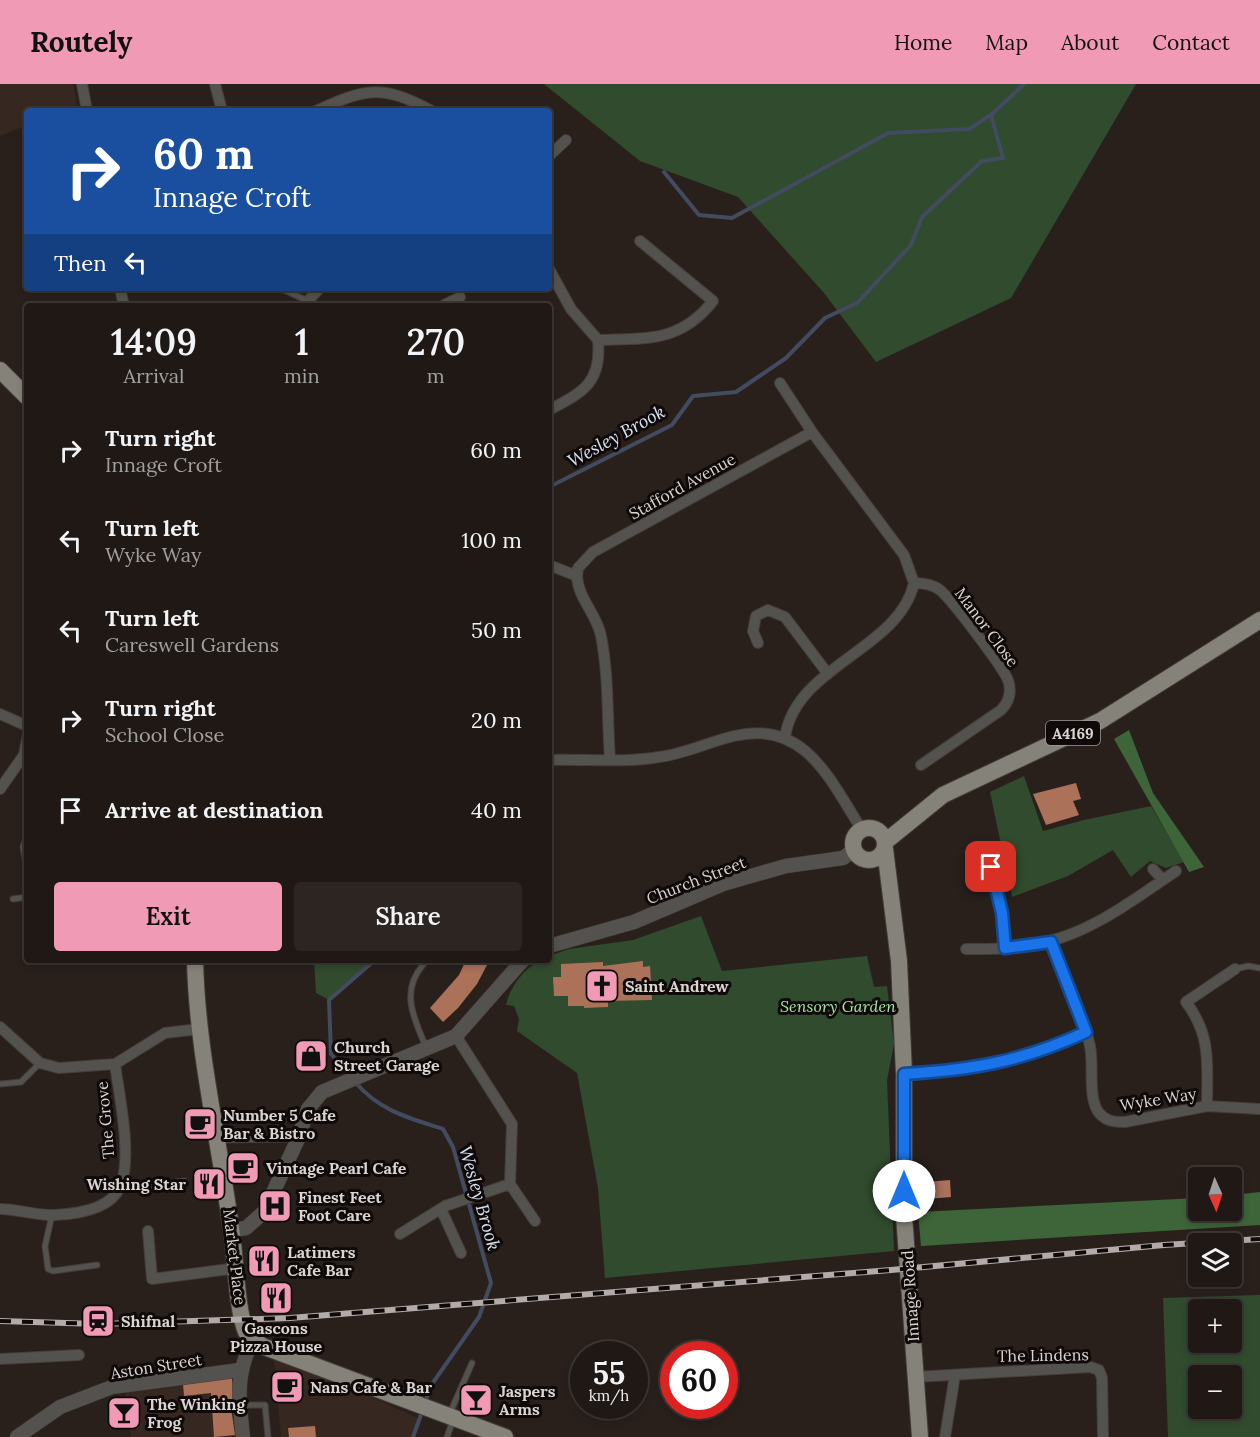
<!DOCTYPE html>
<meta charset="utf-8">
<style>
:root{--surface:#1f1815;--page:#2c2522;--text:#f1f3f6;--muted:#a1a0a0;--line:#3c3734;--accent:#f09ab6}
body{margin:0;font-family:Lora,serif;background:var(--page);color:var(--text);height:100vh;display:flex;flex-direction:column;font-size:22px;white-space:nowrap}
*{box-sizing:border-box;margin:0}
p{font-size:20px;color:var(--muted)}
.icon{flex:none;width:33px;height:33px;fill:none;stroke:currentColor;stroke-width:2;stroke-linecap:round;stroke-linejoin:round}
.map{position:relative;flex:1;overflow:hidden}
.side{position:absolute;left:24px;top:219px;width:528px;height:660px;display:flex;flex-direction:column;background:var(--surface);border-radius:6px;box-shadow:0 3px 9px #0003,0 0 0 2px var(--line)}
.side>*{flex:none}
.hud{position:absolute;left:24px;top:24px;width:528px;height:183px;border-radius:6px;box-shadow:0 3px 9px #0003,0 0 0 2px var(--line);background:#1a4fa0;color:#fff;overflow:hidden}
.needle{width:39px;rotate:177deg}
.buttons{position:absolute;left:1188px;top:1083px;display:grid;gap:12px}
.buttons a{display:grid;place-items:center;width:54px;height:54px;border-radius:6px;background:var(--surface);box-shadow:0 3px 9px #0003,0 0 0 2px var(--line);font-size:30px}
.speed{position:absolute;left:570px;top:1257px;display:flex;gap:12px;font-size:30px;font-weight:700;text-align:center}
.speed>*{display:grid;place-content:center;width:78px;height:78px;border-radius:50%;background:var(--surface);box-shadow:0 3px 9px #0003,0 0 0 2px var(--line);line-height:1}
.speed small{font-size:15px;font-weight:400}
.speed .limit{border:9px solid #d22;background:#fff;color:#111}
.pin{position:absolute;display:grid;place-items:center;width:51px;height:51px;color:#fff;margin:-26px;border-radius:12px;box-shadow:0 3px 9px #0006}
.me{position:absolute;width:66px;margin:-33px;rotate:0deg;stroke-linejoin:round;filter:drop-shadow(0 0 4px #0008)}
.turn{display:flex;align-items:center;gap:21px;height:126px;padding:0 30px;font-size:27px}
.turn .icon{width:78px;height:78px;stroke-width:2.5}
.turn b{display:block;font-size:42px;line-height:51px}
.then{display:flex;align-items:center;height:57px;padding:0 30px;background:#0003;gap:12px;font-size:22px}
.eta{display:flex;justify-content:space-evenly;align-items:center;height:102px;text-align:center}
.eta b{font-size:36px;font-weight:600;line-height:42px}
.button{display:flex;gap:12px;margin-top:auto;padding:12px 30px}
.button a{flex:1;height:69px;border-radius:6px;background:var(--accent);color:#111;font-size:24px;font-weight:600;line-height:69px;text-align:center}
.button a+a{background:var(--page);color:var(--text)}
ul{padding:0;list-style:none}
li{display:flex;align-items:center;gap:18px;height:90px;padding:0 30px}
li div{flex:1}
li b{display:block;font-size:22px}
li em{font-style:normal}
header{display:flex;align-items:center;gap:36px;box-sizing:border-box;height:84px;padding:0 30px;background:var(--accent);color:#111}
header strong{font-size:28px}
nav{display:flex;gap:33px;margin-inline-start:auto;font-size:21px}
.map>svg:first-child{display:block}
.built{fill:#362821}
.green{fill:#304b2e;fill-rule:evenodd}
.forest{fill:#3d6539}
.lines{fill:none;stroke-linecap:round;stroke-linejoin:round}
.stream{stroke:#424b5f;stroke-width:4}
.building{fill:#ab7159}
.service-casing{stroke:#453d39;stroke-width:7}
.minor-casing{stroke:#453d39;stroke-width:12}
.tertiary-casing{stroke:#453d39;stroke-width:15}
.primary-casing{stroke:#453d39;stroke-width:18}
.service{stroke:#54524e;stroke-width:5}
.minor{stroke:#54524e;stroke-width:10}
.tertiary{stroke:#54524e;stroke-width:14}
.primary{stroke:#858279;stroke-width:16}
.rail-casing{stroke:#b2aba8;stroke-width:6}
.rail{stroke:#0f0a09;stroke-width:4;stroke-dasharray:11;stroke-linecap:butt}
.route-casing{stroke:#114b97;stroke-width:15}
.route{stroke:#1a73e8;stroke-width:10}
.labels{text-anchor:middle;dominant-baseline:central;stroke-width:6;stroke-linejoin:round;paint-order:stroke}
.shield{fill:#0f0a09;stroke:#9e9896;stroke-width:1.5}
.shield-label{font-size:15px;font-weight:bold;fill:#dbd5d2}
.street-label{font-size:16px;fill:#dbd5d2;stroke:#0f0a09}
.poi-label{font-size:16px;font-weight:bold;fill:#dbd5d2;stroke:#0f0a09;text-anchor:start}
.park-label{font-size:16px;font-style:italic;fill:#a6e4a0;stroke:#0f0a09}
.water-label{font-size:18px;font-style:italic;fill:#d8e2f0;stroke:#0f0a09}
</style>
<header>
<strong>Routely</strong>
<nav><a>Home</a><a>Map</a><a>About</a><a>Contact</a></nav>
</header>
<div class="map">
<svg width="1260" height="1353" viewBox="0 0 1260 1353">
<rect width="100%" height="100%" fill="#29201c"/>
<!-- built -->
<path class="built" d="M 0,0 L 73,0 L 77,22 L 64,27 L 27,27 L 27,41 L 0,52 Z
M 284,1273 L 420,1335 L 413,1353 L 281,1353 L 274,1275 Z
M 232,1291 L 237,1353 L 131,1353 L 125,1308 Z"/>
<!-- green -->
<path class="green" d="M 544,0 L 1136,0 L 1011,214 L 876,278 L 824,209 L 738,113 L 640,77 Z
M 1024,692 L 1043,747 L 1084,736 L 1151,722 L 1184,778 L 1166,784 L 1150,777 L 1131,793 L 1113,766 L 1068,792 L 1012,813 L 990,708 Z
M 701,832 L 722,887 L 867,872 L 874,903 L 887,902 L 894,960 L 887,996 L 894,1167 L 605,1194 L 598,1104 L 577,989 L 517,947 L 519,935 L 514,922 L 506,921 C 510,902 529,876 549,876 L 549,872 L 569,865 L 633,856 Z
M 314,876 L 375,876 L 329,916 L 316,909 Z
M 1260,1211 L 1260,1353 L 1168,1353 L 1163,1214 ZM 1198,1226 L 1232,1226 L 1232,1258 L 1198,1258 ZM 1198,1292 L 1232,1292 L 1232,1324 L 1198,1324 Z"/>
<!-- forest -->
<path class="forest" d="M 1129,646 L 1153,709 L 1204,783 L 1189,788 L 1114,655 Z
M 1260,1108 L 1260,1141 L 921,1162 L 918,1128 L 1198,1114 L 1198,1126 L 1232,1126 L 1232,1111 Z"/>
<g class="lines">
<!-- stream -->
<path class="stream" d="M 664,88 L 699,131 L 732,134 L 888,49 L 969,45 L 991,31 L 1024,0
M 549,403 L 672,341 L 693,312 L 736,308 L 786,274 L 825,234 L 857,219 L 911,161 L 922,133 L 982,77 L 1003,74 L 991,31
M 351,993 L 331,970 L 329,916 L 375,876
M 356,999 C 380,1027 409,1034 443,1045 L 453,1063 L 491,1199 L 479,1233 L 432,1300 L 425,1318
M 413,1353 L 422,1328"/>
</g>
<!-- building -->
<path class="building" d="M 1076,699 L 1081,715 L 1073,717 L 1079,731 L 1046,741 L 1033,710 Z
M 466,876 L 478,876 L 487,881 L 477,900 L 458,924 L 443,938 L 430,924 L 459,891 Z
M 643,877 L 643,883 L 650,882 L 652,916 L 608,917 L 608,923 L 584,924 L 584,922 L 568,922 L 568,912 L 554,912 L 553,893 L 561,893 L 561,880 L 603,878 L 603,882 Z
M 950,1096 L 951,1113 L 927,1115 L 925,1098 Z
M 232,1294 L 234,1316 L 230,1317 L 235,1351 L 214,1353 L 211,1309 L 184,1312 L 183,1300 Z
M 315,1342 L 316,1353 L 289,1353 L 288,1344 Z"/>
<g class="lines">
<defs>
<path id="service" d="M 280,204 L 308,217
M 27,751 L 23,763 L 27,784
M 13,815 L 27,813
M 423,881 C 400,907 414,935 426,963
M 1235,885 L 1248,882 L 1260,884
M 0,1000 L 21,998 L 40,979
M 218,1056 L 296,1055
M 120,1104 L 135,1105 L 184,1097
M 52,1131 L 45,1162 L 48,1185 L 53,1187 L 97,1181
M 241,1321 L 265,1321 L 268,1353
M 450,1329 L 472,1279
M 447,1353 L 453,1336"/>
<path id="minor" d="M 82,0 L 87,27
M 215,0 L 222,27
M 316,27 C 366,4 382,0 432,27
M 549,72 L 566,56
M 549,185 L 571,225 L 598,256
M 120,204 L 124,222
M 303,222 L 320,204
M 442,222 L 460,213
M 598,256 C 646,254 680,259 713,217 L 640,157
M 780,299 L 812,348 L 904,471 L 914,499
M 549,326 C 583,308 602,299 598,256
M 549,481 L 577,492 C 578,515 597,530 601,552 C 609,592 607,635 610,675
M 577,492 L 578,484 L 593,468 L 812,348
M 758,559 L 753,547 L 756,532 L 768,526 L 785,533 L 828,590
M 0,630 L 27,642
M 785,653 C 796,581 899,566 914,499 C 924,499 932,500 940,506 C 952,516 1002,582 1008,596 C 1012,608 1009,618 1001,626 L 921,681
M 549,676 C 585,675 624,679 659,673 C 685,670 708,658 734,652 C 805,635 830,696 862,746
M 0,705 L 24,671 L 27,655
M 991,783 L 1002,829 L 1005,865
M 1153,785 L 1163,796
M 974,787 L 1006,779
M 1051,858 C 1065,892 1082,927 1090,962 C 1094,982 1088,1009 1097,1026 C 1104,1037 1113,1038 1125,1038 L 1207,1022 L 1260,1025
M 966,865 C 1065,867 1097,841 1176,787
M 0,943 L 40,979 L 59,984 L 115,980 L 165,949 L 199,945
M 904,990 C 975,986 1021,978 1086,948
M 1207,1022 C 1207,982 1212,952 1186,918 L 1235,885
M 510,1100 L 535,1137
M 0,1125 C 18,1125 37,1132 55,1131 C 76,1130 110,1126 120,1103 C 133,1074 119,1011 115,980
M 441,1125 L 461,1169
M 148,1147 L 152,1195 L 237,1184
M 400,1150 L 445,1122 L 510,1100 L 512,1040 L 456,952
M 0,1275 L 79,1271
M 915,1293 L 1090,1283 L 1099,1286 L 1102,1294 L 1103,1353
M 945,1353 L 955,1291"/>
<path id="tertiary" d="M 549,862 L 634,838 L 723,800 L 786,782 L 843,774 L 854,766
M 232,1146 L 246,1144 L 264,1128 L 298,1055 L 308,1025 L 322,1008 L 456,952 L 523,876
M 17,1353 L 60,1323 L 112,1303 L 240,1286
M 243,1353 C 239,1316 235,1290 253,1256"/>
<path id="primary" d="M 0,286 L 27,313
M853 760a16 16 0 1 1 32 0a16 16 0 1 1-32 0Z
M 885,758 L 943,711 L 1100,637 L 1260,536
M 885,765 L 899,877 L 904,990 L 904,1131 L 920,1353
M 195,876 C 197,967 219,1055 231,1144 C 236,1173 236,1224 246,1248 L 262,1262 L 505,1353"/>
</defs>
<!-- service casing -->
<use href="#service" class="service-casing"/>
<!-- minor casing -->
<use href="#minor" class="minor-casing"/>
<!-- tertiary casing -->
<use href="#tertiary" class="tertiary-casing"/>
<!-- primary casing -->
<use href="#primary" class="primary-casing"/>
<!-- service -->
<use href="#service" class="service"/>
<!-- minor -->
<use href="#minor" class="minor"/>
<!-- tertiary -->
<use href="#tertiary" class="tertiary"/>
<!-- primary -->
<use href="#primary" class="primary"/>
<defs>
<path id="rail" d="M 0,1237 L 99,1240 L 290,1234 L 891,1186 L 1164,1161 L 1260,1155"/>
</defs>
<!-- rail casing -->
<use href="#rail" class="rail-casing"/>
<!-- rail -->
<use href="#rail" class="rail"/>
</g>
<g class="lines">
<defs>
<path id="route" d="M 904,1107 L 904,990 C 973,986 1023,977 1086,948 L 1051,858 L 1005,864 L 1002,829 L 991,783"/>
</defs>
<!-- route casing -->
<use href="#route" class="route-casing"/>
<!-- route -->
<use href="#route" class="route"/>
</g>
<!-- icons -->
<defs>
<symbol id="church-square" viewBox="-11 -11 22 22"><rect x="-9" y="-9" width="18" height="18" rx="4" fill="#f09ab6" stroke="#0f0a09"/><path d="M-1.2-6h2.4v3.5h3.3v2.4h-3.3V6h-2.4V-.1h-3.3v-2.4h3.3Z" fill="#111"/></symbol>
<symbol id="shop-square" viewBox="-11 -11 22 22"><rect x="-9" y="-9" width="18" height="18" rx="4" fill="#f09ab6" stroke="#0f0a09"/><path d="M-5-2.5h2.3a2.7 3.5 0 0 1 5.4 0H5L5.5 6h-11ZM-1.5-2.5h3a1.5 2.3 0 0 0-3 0Z" fill="#111"/></symbol>
<symbol id="cafe-square" viewBox="-11 -11 22 22"><rect x="-9" y="-9" width="18" height="18" rx="4" fill="#f09ab6" stroke="#0f0a09"/><path d="M-5.5-4.5H6V0H3Q3 3.5 0 3.5H-2.5Q-5.5 3.5-5.5 0ZM3-3.2v2h1.7v-2ZM-6 4.5H4V6H-6Z" fill="#111"/></symbol>
<symbol id="restaurant-square" viewBox="-11 -11 22 22"><rect x="-9" y="-9" width="18" height="18" rx="4" fill="#f09ab6" stroke="#0f0a09"/><path d="M-5-6h1v4h1v-4h1v4h1v-4h1v5L-1.5 .5V6h-2V.5L-5-1ZM5-6V6H3V1.5H1.5Q1.5-4 5-6Z" fill="#111"/></symbol>
<symbol id="hospital-square" viewBox="-11 -11 22 22"><rect x="-9" y="-9" width="18" height="18" rx="4" fill="#f09ab6" stroke="#0f0a09"/><path d="M-5-5h3v3.5h4V-5h3V5h-3V1.5h-4V5h-3Z" fill="#111"/></symbol>
<symbol id="station-square" viewBox="-11 -11 22 22"><rect x="-9" y="-9" width="18" height="18" rx="4" fill="#f09ab6" stroke="#0f0a09"/><path d="M-3-6H3Q5-6 5-4V2Q5 4 3 4L4.5 6H3L1.5 4h-3L-3 6H-4.5L-3 4Q-5 4-5 2V-4Q-5-6-3-6ZM-3.5-4v3h7v-3ZM-3.5 1v1.5H-2V1ZM2 1v1.5H3.5V1Z" fill="#111"/></symbol>
<symbol id="bar-square" viewBox="-11 -11 22 22"><rect x="-9" y="-9" width="18" height="18" rx="4" fill="#f09ab6" stroke="#0f0a09"/><path d="M-6-5H6L.8 .8V4.5H3.5V6h-7V4.5H-.8V.8Z" fill="#111"/></symbol>
</defs>
<g fill-rule="evenodd">
<use href="#church-square" x="583" y="883" width="38" height="38"/>
<use href="#shop-square" x="292" y="953" width="38" height="38"/>
<use href="#cafe-square" x="181" y="1021" width="38" height="38"/>
<use href="#cafe-square" x="224" y="1065" width="38" height="38"/>
<use href="#restaurant-square" x="190" y="1081" width="38" height="38"/>
<use href="#hospital-square" x="256" y="1103" width="38" height="38"/>
<use href="#restaurant-square" x="245" y="1158" width="38" height="38"/>
<use href="#restaurant-square" x="257" y="1195" width="38" height="38"/>
<use href="#station-square" x="79" y="1218" width="38" height="38"/>
<use href="#cafe-square" x="268" y="1284" width="38" height="38"/>
<use href="#bar-square" x="457" y="1297" width="38" height="38"/>
<use href="#bar-square" x="105" y="1310" width="38" height="38"/>
</g>
<g class="labels">
<!-- shield labels -->
<rect class="shield" x="1046" y="637" width="54" height="24" rx="4.5"/>
<g class="shield-label">
<text x="1073" y="649">A4169</text>
</g>
<!-- street labels -->
<g class="street-label">
<text transform="translate(682 402) rotate(-29)">Stafford Avenue</text>
<text transform="translate(987 543) rotate(53)">Manor Close</text>
<text transform="translate(696 796) rotate(-21)">Church Street</text>
<text transform="translate(1158 1015) rotate(-9)">Wyke Way</text>
<text transform="translate(105 1036) rotate(-95)">The Grove</text>
<text transform="translate(235 1173) rotate(83)">Market Place</text>
<text transform="translate(910 1212) rotate(-94)">Innage Road</text>
<text transform="translate(1043 1271) rotate(-1)">The Lindens</text>
<text transform="translate(156 1282) rotate(-9)">Aston Street</text>
</g>
<!-- poi labels -->
<g class="poi-label">
<text x="625" y="902">Saint Andrew</text>
<text x="334" y="963">Church<tspan x="334" dy="18">Street Garage</tspan></text>
<text x="223" y="1031">Number 5 Cafe<tspan x="223" dy="18">Bar &amp; Bistro</tspan></text>
<text x="266" y="1084">Vintage Pearl Cafe</text>
<text x="186" y="1100" text-anchor="end">Wishing Star</text>
<text x="298" y="1113">Finest Feet<tspan x="298" dy="18">Foot Care</tspan></text>
<text x="287" y="1168">Latimers<tspan x="287" dy="18">Cafe Bar</tspan></text>
<text x="121" y="1237">Shifnal</text>
<text x="276" y="1244" text-anchor="middle">Gascons<tspan x="276" dy="18">Pizza House</tspan></text>
<text x="310" y="1303">Nans Cafe &amp; Bar</text>
<text x="499" y="1307">Jaspers<tspan x="499" dy="18">Arms</tspan></text>
<text x="147" y="1320">The Winking<tspan x="147" dy="18">Frog</tspan></text>
</g>
<!-- park labels -->
<g class="park-label">
<text x="838" y="922">Sensory Garden</text>
</g>
<!-- water labels -->
<g class="water-label">
<text transform="translate(616 352) rotate(-29)">Wesley Brook</text>
<text transform="translate(480 1114) rotate(74)">Wesley Brook</text>
</g>
</g>
</svg>
<div class="buttons">
<a><svg class="needle" viewBox="-14 -14 28 28"><path d="M0-13l5 13h-10z" fill="#e53935"/><path d="M0 13l5-13h-10z" fill="#a1a0a0"/></svg></a>
<a><svg class="icon" aria-label="layers" viewBox="0 0 24 24"><path d="M12 4l9 5-9 5-9-5zM3 14l9 5 9-5"/></svg></a>
<a>+</a>
<a>−</a>
</div>
<div class="speed"><div>55<small>km/h</small></div><div class="limit">60</div></div>
<div class="pin" style="left:991px;top:783px;background:#d93025"><svg class="icon" aria-label="arrive" viewBox="0 0 24 24"><path d="M6 21V4h12l-3 4 3 4H6"/></svg></div>
<svg class="me" style="left:904px;top:1107px" viewBox="-20 -20 40 40"><circle r="19" fill="#fff"/><path d="M0-13L10 11 0 6-10 11z" fill="#1a73e8"/></svg>
<div class="hud">
<div class="turn"><svg class="icon" aria-label="right" viewBox="0 0 24 24"><path d="M7 20v-9h11M14 6l5 5-5 5"/></svg><div><b>60 m</b>Innage Croft</div></div>
<div class="then">Then<svg class="icon" aria-label="left" viewBox="0 0 24 24"><path d="M17 20v-9H6M10 6l-5 5 5 5"/></svg></div>
</div>
<section class="side">
<div class="eta">
<div><b>14:09</b><p>Arrival</p></div>
<div><b>1</b><p>min</p></div>
<div><b>270</b><p>m</p></div>
</div>
<ul>
<li><svg class="icon" aria-label="right" viewBox="0 0 24 24"><path d="M7 20v-9h11M14 6l5 5-5 5"/></svg><div><b>Turn right</b><p>Innage Croft</p></div><em>60 m</em></li>
<li><svg class="icon" aria-label="left" viewBox="0 0 24 24"><path d="M17 20v-9H6M10 6l-5 5 5 5"/></svg><div><b>Turn left</b><p>Wyke Way</p></div><em>100 m</em></li>
<li><svg class="icon" aria-label="left" viewBox="0 0 24 24"><path d="M17 20v-9H6M10 6l-5 5 5 5"/></svg><div><b>Turn left</b><p>Careswell Gardens</p></div><em>50 m</em></li>
<li><svg class="icon" aria-label="right" viewBox="0 0 24 24"><path d="M7 20v-9h11M14 6l5 5-5 5"/></svg><div><b>Turn right</b><p>School Close</p></div><em>20 m</em></li>
<li><svg class="icon" aria-label="arrive" viewBox="0 0 24 24"><path d="M6 21V4h12l-3 4 3 4H6"/></svg><div><b>Arrive at destination</b></div><em>40 m</em></li>
</ul>
<div class="button"><a>Exit</a><a>Share</a></div>
</section>
</div>
